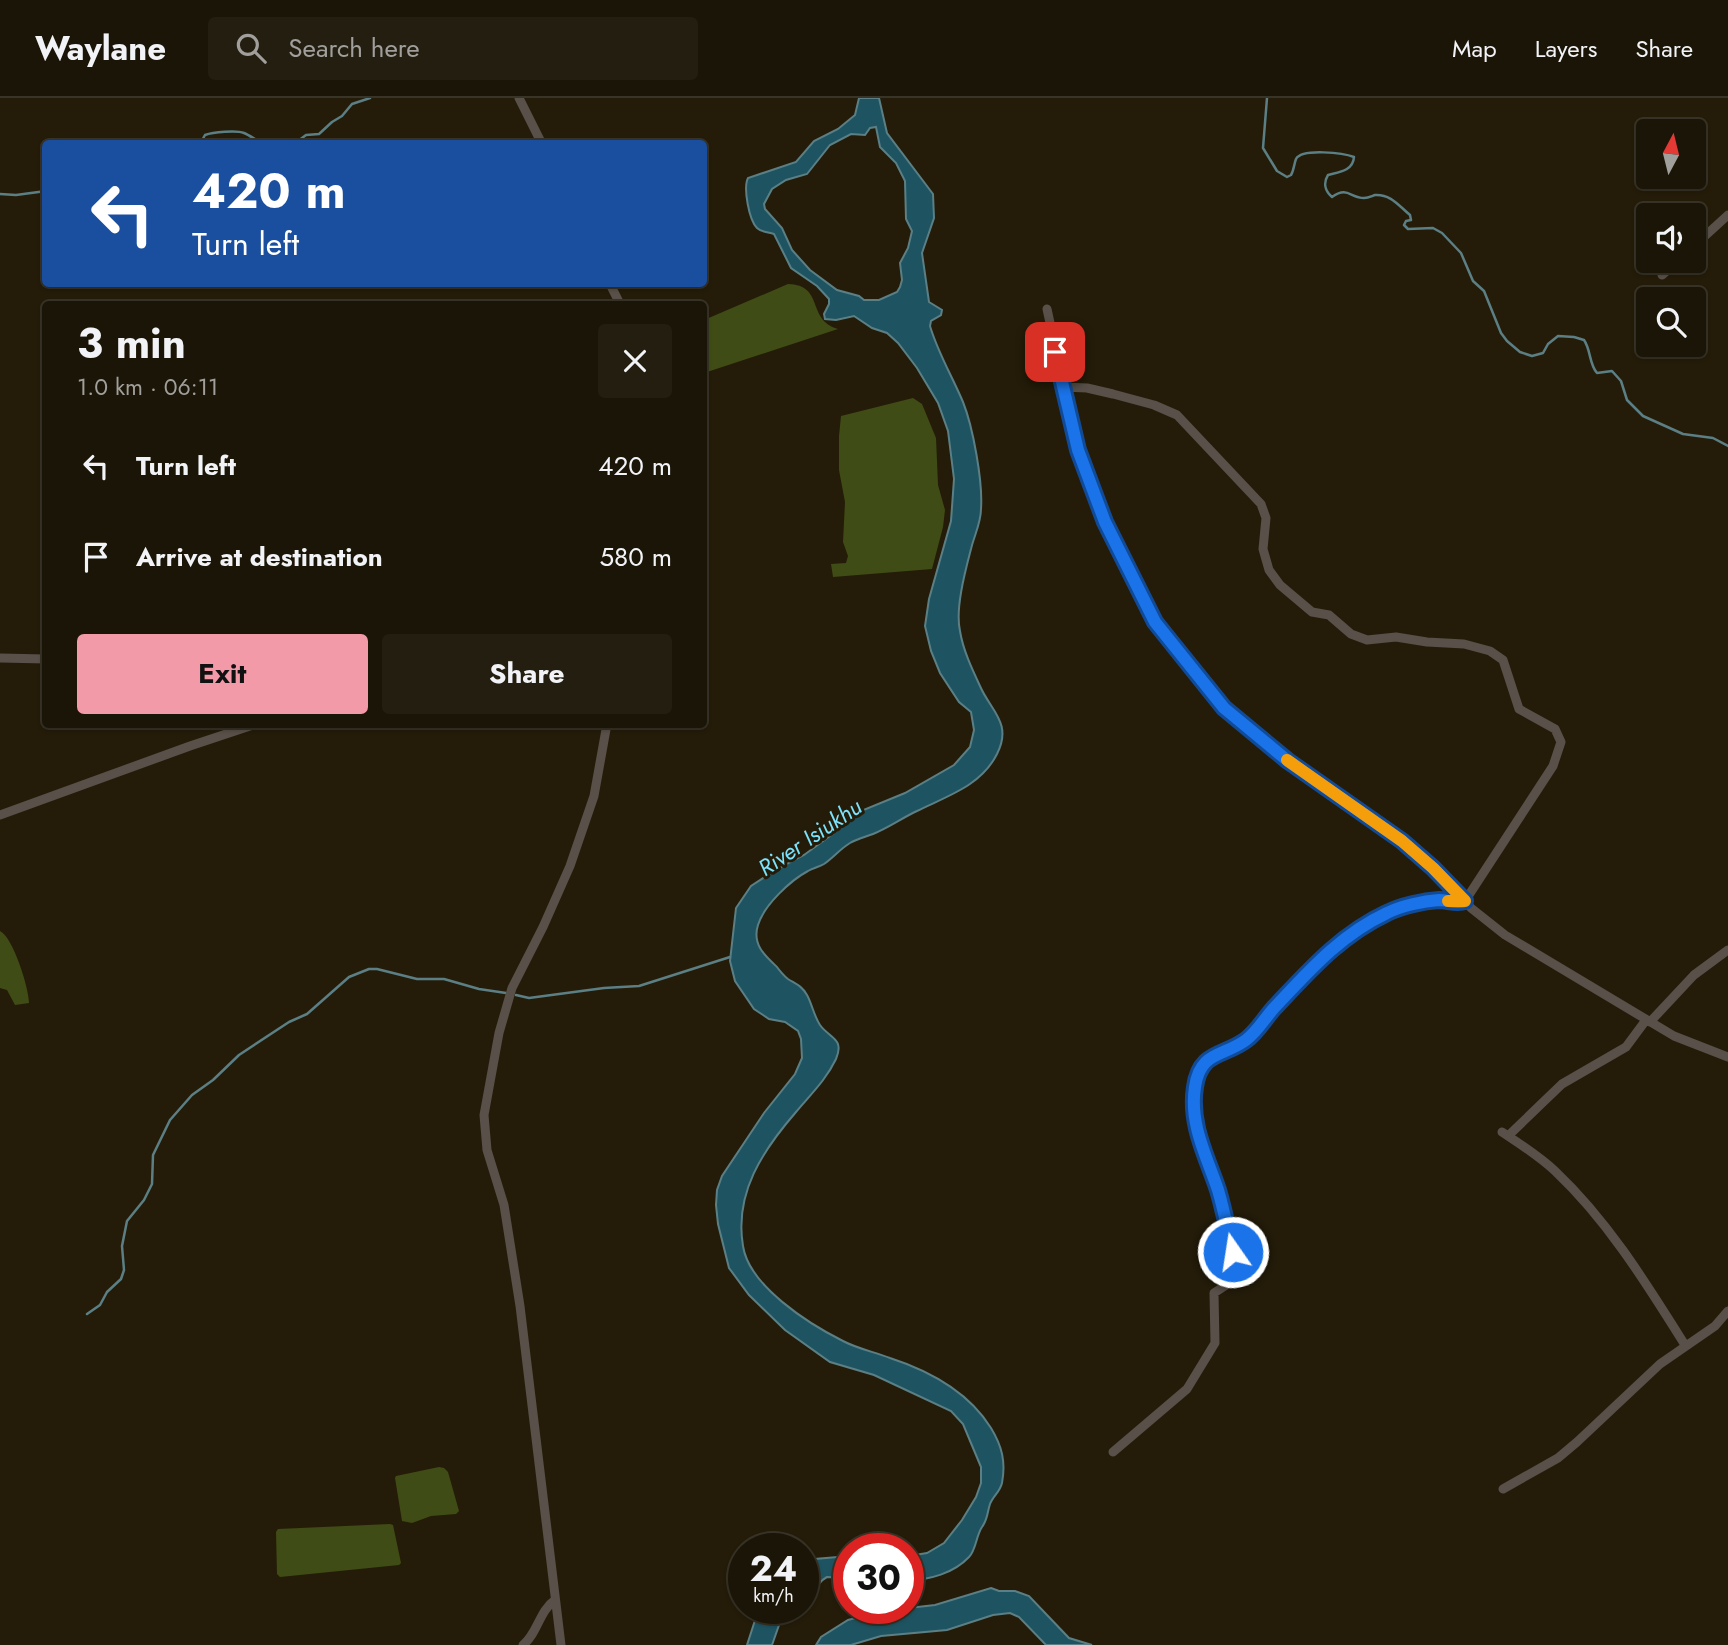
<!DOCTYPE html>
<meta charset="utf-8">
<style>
:root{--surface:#1b1507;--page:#241e11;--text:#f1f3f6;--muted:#a09f9b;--line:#393428;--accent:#f39aa9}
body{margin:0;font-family:Jost,sans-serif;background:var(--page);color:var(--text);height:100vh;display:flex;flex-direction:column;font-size:26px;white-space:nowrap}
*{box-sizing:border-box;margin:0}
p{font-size:23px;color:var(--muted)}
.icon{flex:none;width:38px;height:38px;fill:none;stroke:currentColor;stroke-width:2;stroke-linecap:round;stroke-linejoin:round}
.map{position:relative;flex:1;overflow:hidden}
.sheet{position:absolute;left:42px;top:203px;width:665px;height:427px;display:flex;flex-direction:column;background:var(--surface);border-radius:7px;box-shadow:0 2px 5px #0004,0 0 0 2px var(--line)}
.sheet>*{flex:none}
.hud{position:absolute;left:42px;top:42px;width:665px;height:147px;border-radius:7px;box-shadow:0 2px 5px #0004,0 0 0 2px var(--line);background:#1a4fa0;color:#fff;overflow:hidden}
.needle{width:46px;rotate:7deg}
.tools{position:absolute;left:1636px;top:21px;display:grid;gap:14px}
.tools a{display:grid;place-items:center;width:70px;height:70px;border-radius:7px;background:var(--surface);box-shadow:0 2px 5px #0004,0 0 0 2px var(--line);font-size:35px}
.speed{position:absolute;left:728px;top:1435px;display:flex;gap:14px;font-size:35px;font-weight:700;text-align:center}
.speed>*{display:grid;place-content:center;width:91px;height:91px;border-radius:50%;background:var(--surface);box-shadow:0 2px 5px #0004,0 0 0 2px var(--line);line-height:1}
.speed small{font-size:18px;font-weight:400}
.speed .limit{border:10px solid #d22;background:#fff;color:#111}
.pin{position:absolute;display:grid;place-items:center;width:60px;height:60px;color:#fff;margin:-30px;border-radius:14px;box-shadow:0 4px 10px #0006}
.me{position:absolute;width:77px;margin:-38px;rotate:347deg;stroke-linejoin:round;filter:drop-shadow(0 0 5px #0008)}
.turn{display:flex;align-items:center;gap:24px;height:147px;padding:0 35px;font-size:32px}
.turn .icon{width:91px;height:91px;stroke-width:2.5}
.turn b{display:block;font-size:49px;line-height:60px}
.round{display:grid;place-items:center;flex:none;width:74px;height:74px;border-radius:7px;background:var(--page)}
.summary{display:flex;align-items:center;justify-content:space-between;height:119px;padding:0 35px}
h1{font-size:42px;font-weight:700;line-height:52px}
.button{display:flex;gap:14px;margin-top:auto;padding:14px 35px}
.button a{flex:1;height:80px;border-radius:7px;background:var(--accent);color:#111;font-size:28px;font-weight:700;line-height:80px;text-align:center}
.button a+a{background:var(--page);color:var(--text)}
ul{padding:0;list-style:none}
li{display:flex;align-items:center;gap:21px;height:91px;padding:0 35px}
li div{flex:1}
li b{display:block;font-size:26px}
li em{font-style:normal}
header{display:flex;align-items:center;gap:42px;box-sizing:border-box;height:98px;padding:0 35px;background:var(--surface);border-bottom:2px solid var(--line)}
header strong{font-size:33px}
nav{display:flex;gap:38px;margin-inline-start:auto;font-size:24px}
.search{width:490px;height:63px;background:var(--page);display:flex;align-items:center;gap:18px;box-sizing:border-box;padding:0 24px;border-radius:7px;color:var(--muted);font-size:26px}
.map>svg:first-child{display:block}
.forest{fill:#404c15}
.water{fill:#1e5461;stroke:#5b7f84;stroke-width:2;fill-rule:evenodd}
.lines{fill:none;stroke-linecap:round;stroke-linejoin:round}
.stream{stroke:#5b7f84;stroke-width:2.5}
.minor{stroke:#585049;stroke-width:9}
.route-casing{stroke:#114b97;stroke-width:18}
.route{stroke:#1a73e8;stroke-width:12}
.slow{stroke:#f59e0b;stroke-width:12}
.labels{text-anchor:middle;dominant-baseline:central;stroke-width:6;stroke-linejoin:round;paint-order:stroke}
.water-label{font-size:23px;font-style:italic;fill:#7be3fd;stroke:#241c09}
</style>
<header>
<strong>Waylane</strong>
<div class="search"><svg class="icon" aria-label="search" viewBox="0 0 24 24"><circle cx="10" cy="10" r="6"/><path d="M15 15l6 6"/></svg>Search here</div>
<nav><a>Map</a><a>Layers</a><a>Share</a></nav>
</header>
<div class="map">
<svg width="1728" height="1547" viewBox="0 0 1728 1547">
<rect width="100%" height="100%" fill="#241c09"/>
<!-- forest -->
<path class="forest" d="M 788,186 C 825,187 806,222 838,231 L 704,275 L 704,222 Z
M 913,300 L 922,306 L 936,340 L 938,387 L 945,412 L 943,429 L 932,471 L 833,479 L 831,466 L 846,465 L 848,458 L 843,444 L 845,404 L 839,372 L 839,338 L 841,318 Z
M 0,833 C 13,839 29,890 29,905 L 15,907 L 7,892 L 0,890 Z
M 439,1369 L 444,1370 L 448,1374 L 459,1413 L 456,1416 L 431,1418 L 412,1425 L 402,1423 L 395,1380 L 396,1378 Z
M 390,1426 L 393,1427 L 401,1465 L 399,1467 L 280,1479 L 277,1476 L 276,1434 L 278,1431 Z"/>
<!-- water -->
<path class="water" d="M 859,0 L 879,0 L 887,35 L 933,96 L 934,120 L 922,155 L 929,204 L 942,212 L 941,217 L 931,223 L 930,228 C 938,255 952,278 963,304 C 973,329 983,384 981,411 C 981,425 974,438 971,451 C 965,474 955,511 960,533 C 963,552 972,571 980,588 C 990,612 1013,625 997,656 C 981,688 947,698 917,713 C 902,720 888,730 873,736 C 865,739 857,741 850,745 C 840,751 833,760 824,766 C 819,769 813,770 808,773 C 791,782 764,807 758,827 C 752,846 764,857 777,869 C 779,872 785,879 788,881 C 796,886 802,888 807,897 C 812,906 814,918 820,927 C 829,940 845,940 836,961 C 826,982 811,996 796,1014 C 763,1052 734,1095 743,1148 C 749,1188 809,1226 843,1243 C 858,1251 875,1254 890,1260 C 930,1273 968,1293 991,1330 C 1002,1348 1006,1364 1002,1385 C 1000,1394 993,1398 990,1406 C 987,1415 988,1421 982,1429 C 976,1438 976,1452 969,1459 C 953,1476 930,1481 908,1483 L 908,1458 L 927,1455 L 944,1445 L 962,1422 L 976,1399 L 981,1385 L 981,1369 L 963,1326 L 951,1313 L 874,1277 L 830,1264 L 785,1232 L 749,1197 L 729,1170 L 718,1126 L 716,1107 L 717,1092 L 722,1078 L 764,1015 L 795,976 L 802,960 L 801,941 L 798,933 L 785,924 L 769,921 L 754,911 L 735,883 L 730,863 L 736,810 L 751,788 L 777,771 L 804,757 L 834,735 L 856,715 L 905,695 L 954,667 L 970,649 L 974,632 L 971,614 L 959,604 L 940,575 L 931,553 L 925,528 L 929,501 L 951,423 L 954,381 L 948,333 L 938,305 L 917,270 L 898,245 L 887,235 L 872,230 L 854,218 L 836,222 L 825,221 L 824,216 L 829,206 L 829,201 L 817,188 L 791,170 L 774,136 C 768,134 761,134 757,130 C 749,122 743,90 748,80 L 796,64 L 814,43 L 838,31 L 855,17 ZM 876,29 L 880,49 L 896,65 L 905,83 L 906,121 L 912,133 L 908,150 L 900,165 L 902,182 L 900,189 L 897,194 L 879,202 L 864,202 L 859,198 L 837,192 L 810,172 L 792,152 L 782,130 L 765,111 L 764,106 L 772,91 L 786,82 L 807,76 L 830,47 L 851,36 L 865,37 L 870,30 Z
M 849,1458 L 849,1480 L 827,1479 C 815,1485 822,1494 803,1485 L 803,1462 Z
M 991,1490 L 999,1493 L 1015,1493 L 1029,1498 L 1069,1540 L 1092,1547 L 1046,1547 L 1019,1519 L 1010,1515 L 993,1517 L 947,1532 L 881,1538 L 851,1547 L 816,1547 L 821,1539 L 848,1522 L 882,1513 L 935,1507 Z
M 759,1510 L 785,1510 L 772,1547 L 747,1547 Z"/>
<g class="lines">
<!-- stream -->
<path class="stream" d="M 1267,0 L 1263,50 L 1277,73 L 1287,79 L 1291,77 C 1294,72 1294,66 1296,61 C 1302,50 1344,55 1354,59 C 1353,73 1339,74 1328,77 C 1323,85 1325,93 1332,99 C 1348,88 1350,100 1364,100 C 1368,100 1372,98 1375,97 C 1391,96 1399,108 1410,117 L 1411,122 L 1406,123 L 1404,127 L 1408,131 L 1433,130 L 1442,135 L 1461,155 L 1473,183 L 1484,193 L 1501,235 L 1507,243 L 1520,254 L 1532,258 L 1543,255 L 1548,246 L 1558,238 L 1574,239 L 1584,242 C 1591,252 1589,266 1597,275 L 1612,273 L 1621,283 L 1627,302 L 1643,318 L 1683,336 L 1713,340 L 1728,348
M 200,46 L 205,37 C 213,34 237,32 244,35 C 251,38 257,43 265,46
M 266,46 L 282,46
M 294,46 L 306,37 L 319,36 L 332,24 L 342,18 L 352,6 L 370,0
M 0,96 L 16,97 L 46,93
M 516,897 L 529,900 L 604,890 L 639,888 L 730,859
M 87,1216 L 100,1207 L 107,1194 L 121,1181 L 124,1172 L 122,1148 L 127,1123 L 144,1102 L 152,1086 L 153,1057 L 170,1022 L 192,997 L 213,982 L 239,957 L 289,924 L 307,916 L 349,879 L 369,871 L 377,871 L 417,881 L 444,881 L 479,891 L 506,895"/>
<!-- minor -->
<path class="minor" d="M 519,0 L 542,46
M 1694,148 L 1728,117
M 1662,177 L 1678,163
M 610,186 L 620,206
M 1047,211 L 1078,353 L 1105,424 L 1155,524 L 1224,610 L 1288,663 L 1402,743 L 1433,770 L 1471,810 L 1505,837 L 1674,938 L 1728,959
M 1063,289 L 1087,290 L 1113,296 L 1154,307 L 1177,317 L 1261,406 L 1266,420 L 1263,451 L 1269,472 L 1280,487 L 1312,514 L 1329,517 L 1351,536 L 1367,542 L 1396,539 L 1427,544 L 1464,546 L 1490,553 L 1503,562 L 1519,611 L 1555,631 L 1561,644 L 1553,668 L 1465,803 L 1427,804 L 1390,813 L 1359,829 L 1332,849 L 1308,873 L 1246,942 L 1213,957 L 1201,970 L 1193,1001 L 1197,1032 L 1218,1094 L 1237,1180 L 1214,1195 L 1215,1245 L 1187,1291 L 1113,1354
M 0,560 L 46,561
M 0,717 L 190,648 L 256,626
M 1650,924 L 1694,877 L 1728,852
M 1502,1034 C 1520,1046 1539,1058 1555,1073 C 1608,1123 1646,1185 1685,1247
M 1508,1038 L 1562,986 L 1626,949 L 1646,922
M 1503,1391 L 1558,1360 L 1577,1344 L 1660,1266 L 1715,1228 L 1728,1213
M 523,1547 C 538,1535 539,1513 555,1502
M 561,1547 L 520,1208 L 504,1107 L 487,1052 L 484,1017 L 499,935 L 512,890 L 543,829 L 570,768 L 594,698 L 607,626"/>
</g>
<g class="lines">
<defs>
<path id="route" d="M 1055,254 L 1078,352 L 1105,424 L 1155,524 L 1167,539 L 1224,610 L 1288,663 L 1402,743 L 1433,770 L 1465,803 C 1456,806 1448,802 1439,802 C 1423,803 1401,808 1387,815 C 1340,837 1309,873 1274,910 C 1265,920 1257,934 1246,942 C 1223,959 1200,953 1195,989 C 1189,1026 1207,1059 1218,1092 C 1224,1112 1228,1134 1233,1154"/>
</defs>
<!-- route casing -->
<use href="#route" class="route-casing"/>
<!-- route -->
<use href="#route" class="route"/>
<!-- slow -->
<path class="slow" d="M 1287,662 L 1402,743 L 1433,770 L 1465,803 L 1448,803"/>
</g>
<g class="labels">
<!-- water labels -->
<g class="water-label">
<text transform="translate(810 739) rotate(-34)">River Isiukhu</text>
</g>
</g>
</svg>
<div class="tools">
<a><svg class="needle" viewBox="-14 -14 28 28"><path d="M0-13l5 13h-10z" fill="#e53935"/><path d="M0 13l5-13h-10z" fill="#a09f9b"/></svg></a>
<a><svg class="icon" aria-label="sound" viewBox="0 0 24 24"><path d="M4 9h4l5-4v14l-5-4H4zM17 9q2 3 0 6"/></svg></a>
<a><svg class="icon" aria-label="search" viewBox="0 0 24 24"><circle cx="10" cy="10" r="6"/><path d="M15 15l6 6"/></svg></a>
</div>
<div class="speed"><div>24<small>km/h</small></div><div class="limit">30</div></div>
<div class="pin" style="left:1055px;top:254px;background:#d93025"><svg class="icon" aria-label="arrive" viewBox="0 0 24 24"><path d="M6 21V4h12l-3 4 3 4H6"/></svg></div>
<svg class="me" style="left:1233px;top:1154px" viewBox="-20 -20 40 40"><circle r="17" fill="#1a73e8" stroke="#fff" stroke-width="3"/><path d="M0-11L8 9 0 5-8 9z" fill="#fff"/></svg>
<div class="hud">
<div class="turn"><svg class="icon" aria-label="left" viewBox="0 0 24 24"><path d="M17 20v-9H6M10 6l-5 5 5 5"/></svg><div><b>420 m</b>Turn left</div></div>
</div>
<section class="sheet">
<div class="summary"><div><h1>3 min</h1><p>1.0 km · 06:11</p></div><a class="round"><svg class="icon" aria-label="close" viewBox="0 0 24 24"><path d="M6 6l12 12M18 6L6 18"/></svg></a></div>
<ul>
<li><svg class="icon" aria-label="left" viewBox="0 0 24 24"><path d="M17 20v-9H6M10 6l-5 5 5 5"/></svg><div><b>Turn left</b></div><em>420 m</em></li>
<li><svg class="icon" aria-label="arrive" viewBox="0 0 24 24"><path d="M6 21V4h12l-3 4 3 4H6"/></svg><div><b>Arrive at destination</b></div><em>580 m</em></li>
</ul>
<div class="button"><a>Exit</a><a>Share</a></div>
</section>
</div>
